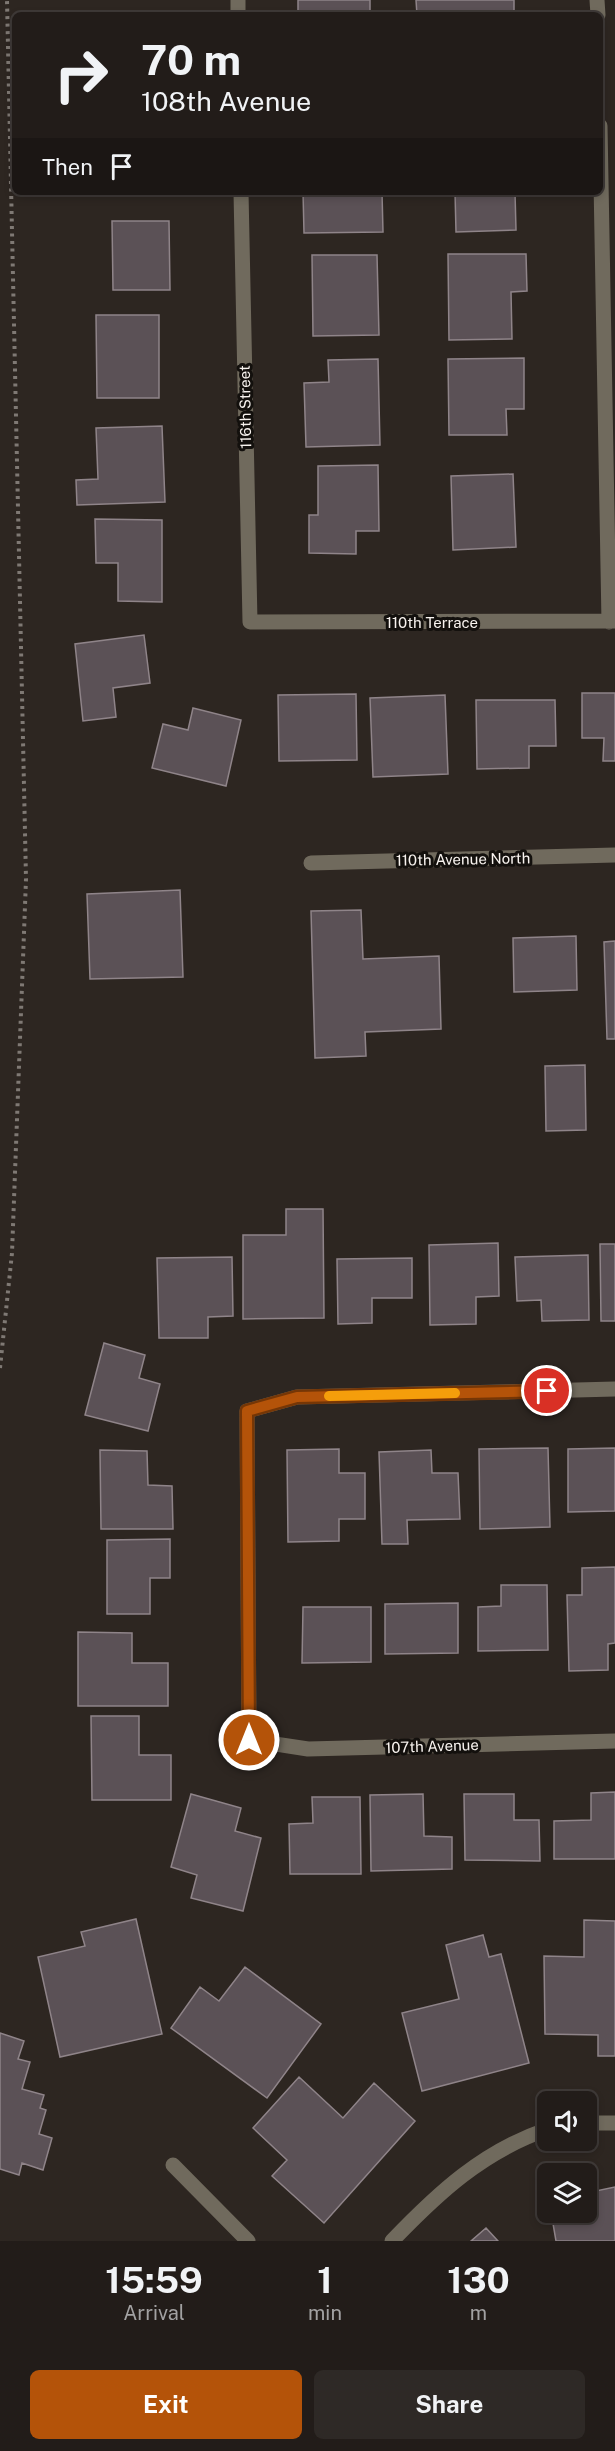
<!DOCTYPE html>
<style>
:root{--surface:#221c19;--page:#2e2926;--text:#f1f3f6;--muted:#a2a1a2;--line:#3f3a38;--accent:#b45309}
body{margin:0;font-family:"Public Sans",sans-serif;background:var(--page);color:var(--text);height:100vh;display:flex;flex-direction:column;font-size:22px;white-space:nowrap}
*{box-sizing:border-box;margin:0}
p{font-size:20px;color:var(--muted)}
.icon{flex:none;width:33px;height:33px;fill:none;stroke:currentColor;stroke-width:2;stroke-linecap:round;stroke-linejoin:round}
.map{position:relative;height:2241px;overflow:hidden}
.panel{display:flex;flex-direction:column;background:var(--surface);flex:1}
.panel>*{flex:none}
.hud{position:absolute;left:12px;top:12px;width:591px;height:183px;border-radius:9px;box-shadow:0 3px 9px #0003,0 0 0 2px var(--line);background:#221c19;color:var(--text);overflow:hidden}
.tools{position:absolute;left:537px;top:2091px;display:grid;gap:12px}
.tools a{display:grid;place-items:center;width:60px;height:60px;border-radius:9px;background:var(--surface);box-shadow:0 3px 9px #0003,0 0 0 2px var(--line);font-size:30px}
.pin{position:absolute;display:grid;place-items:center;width:51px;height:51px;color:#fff;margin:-26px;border:3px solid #fff;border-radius:50%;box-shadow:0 2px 6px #0007}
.me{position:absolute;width:66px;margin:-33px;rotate:0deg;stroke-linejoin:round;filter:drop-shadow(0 0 4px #0008)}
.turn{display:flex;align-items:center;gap:21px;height:126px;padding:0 30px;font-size:27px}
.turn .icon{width:78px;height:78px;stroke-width:2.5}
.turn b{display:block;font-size:42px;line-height:51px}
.then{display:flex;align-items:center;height:57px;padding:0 30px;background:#0003;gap:12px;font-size:22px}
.eta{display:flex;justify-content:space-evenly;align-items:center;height:102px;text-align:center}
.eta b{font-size:36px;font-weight:700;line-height:42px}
.button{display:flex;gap:12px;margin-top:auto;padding:12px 30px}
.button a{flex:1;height:69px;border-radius:9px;background:var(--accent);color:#fff;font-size:24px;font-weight:700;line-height:69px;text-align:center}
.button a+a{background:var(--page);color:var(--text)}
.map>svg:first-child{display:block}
.building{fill:#5b5156;stroke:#8f8489;stroke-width:1.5}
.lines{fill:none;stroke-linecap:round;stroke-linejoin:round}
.path{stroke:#7f7974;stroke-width:4;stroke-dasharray:3 4.5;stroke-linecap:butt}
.minor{stroke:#706a5d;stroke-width:15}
.route-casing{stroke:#753606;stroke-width:15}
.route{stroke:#b45309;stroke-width:10}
.slow{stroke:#f59e0b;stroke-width:10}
.labels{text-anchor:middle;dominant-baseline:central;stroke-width:6;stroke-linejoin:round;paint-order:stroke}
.street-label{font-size:15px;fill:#f8f3ef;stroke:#13100d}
</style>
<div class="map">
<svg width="615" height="2241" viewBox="0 0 615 2241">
<rect width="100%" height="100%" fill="#2d2621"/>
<!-- building -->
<path class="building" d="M 298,0 L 370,0 L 370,15 L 298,15 Z
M 416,0 L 514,0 L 514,15 L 417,15 Z
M 303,192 L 382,192 L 383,232 L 304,233 Z
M 455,192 L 515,192 L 516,230 L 456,232 Z
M 112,221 L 169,221 L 170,290 L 113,290 Z
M 448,254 L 526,254 L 527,291 L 511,292 L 512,339 L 449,340 Z
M 312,255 L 377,255 L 379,335 L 313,336 Z
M 96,315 L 159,315 L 159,398 L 97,398 Z
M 524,358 L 524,409 L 506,409 L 507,435 L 449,435 L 448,359 Z
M 378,359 L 380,445 L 306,447 L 304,383 L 329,382 L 328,360 Z
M 162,426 L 165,502 L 77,505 L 76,480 L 98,479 L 96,428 Z
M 378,465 L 379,531 L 356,531 L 356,554 L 309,553 L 309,515 L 318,515 L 318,466 Z
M 513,474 L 516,547 L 453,550 L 451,476 Z
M 95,519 L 162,520 L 162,602 L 118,601 L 118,563 L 96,563 Z
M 144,635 L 150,683 L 113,688 L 116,717 L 83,721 L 75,644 Z
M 582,693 L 615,693 L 615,761 L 603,761 L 604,738 L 582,738 Z
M 356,694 L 357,760 L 279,761 L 278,695 Z
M 445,695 L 448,774 L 373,777 L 370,698 Z
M 476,700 L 555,700 L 556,746 L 529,746 L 529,768 L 477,769 Z
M 193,708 L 241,720 L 226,786 L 152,768 L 163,724 L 188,730 Z
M 180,890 L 183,977 L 90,979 L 87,894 Z
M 361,910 L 363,959 L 439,956 L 441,1029 L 365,1032 L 366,1056 L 315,1058 L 311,911 Z
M 576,936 L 577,990 L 514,992 L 513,938 Z
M 615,941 L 615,1039 L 607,1039 L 604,942 Z
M 585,1065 L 586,1130 L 546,1131 L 545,1066 Z
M 286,1209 L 323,1209 L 324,1318 L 243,1319 L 243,1235 L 286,1235 Z
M 498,1243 L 499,1296 L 476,1297 L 476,1324 L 430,1325 L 429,1245 Z
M 600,1244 L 615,1244 L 615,1321 L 601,1321 Z
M 588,1255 L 589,1320 L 542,1321 L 541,1300 L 517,1301 L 515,1257 Z
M 232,1257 L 233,1316 L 208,1317 L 208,1338 L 159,1338 L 157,1258 Z
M 412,1258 L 412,1298 L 372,1298 L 372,1323 L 338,1324 L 337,1259 Z
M 104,1343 L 145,1355 L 139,1378 L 160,1384 L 148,1431 L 85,1415 Z
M 548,1448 L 550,1527 L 480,1529 L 479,1449 Z
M 615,1448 L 615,1511 L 568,1512 L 568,1449 Z
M 339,1449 L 339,1473 L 365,1473 L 365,1519 L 339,1519 L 339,1541 L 288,1542 L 287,1450 Z
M 100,1450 L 147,1451 L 148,1485 L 172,1486 L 173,1529 L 101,1529 Z
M 431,1450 L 432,1473 L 458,1473 L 460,1519 L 407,1520 L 408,1544 L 382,1544 L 379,1452 Z
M 170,1539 L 170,1578 L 150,1578 L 150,1614 L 107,1614 L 107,1540 Z
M 615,1567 L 615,1643 L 608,1644 L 608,1670 L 569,1671 L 567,1595 L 582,1595 L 582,1568 Z
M 501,1585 L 547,1585 L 548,1650 L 478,1651 L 478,1607 L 501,1606 Z
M 458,1603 L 458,1653 L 385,1654 L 385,1604 Z
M 303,1607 L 371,1607 L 371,1662 L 302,1663 Z
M 78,1632 L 132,1633 L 132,1663 L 168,1663 L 168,1706 L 78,1706 Z
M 91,1716 L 139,1716 L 139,1755 L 171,1755 L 171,1800 L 92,1800 Z
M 615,1792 L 615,1859 L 554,1859 L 554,1821 L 591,1820 L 591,1793 Z
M 191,1794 L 241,1808 L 235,1831 L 261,1838 L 243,1911 L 191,1898 L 197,1875 L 171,1867 Z
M 423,1794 L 424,1836 L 452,1837 L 452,1869 L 371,1871 L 370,1795 Z
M 464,1794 L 514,1794 L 514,1820 L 539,1820 L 540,1861 L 465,1860 Z
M 312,1797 L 360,1797 L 361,1874 L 290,1874 L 289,1824 L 313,1823 Z
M 136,1919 L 162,2034 L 60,2057 L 38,1957 L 85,1946 L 81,1932 Z
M 584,1920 L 615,1921 L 615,2056 L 598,2056 L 598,2035 L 545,2034 L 544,1956 L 584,1957 Z
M 483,1935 L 489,1957 L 501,1954 L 529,2063 L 422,2091 L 402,2013 L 459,1999 L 446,1945 Z
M 245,1967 L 321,2024 L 267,2098 L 171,2028 L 200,1987 L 219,2001 Z
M 0,2033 L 24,2041 L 18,2059 L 30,2062 L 22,2089 L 44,2095 L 40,2108 L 46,2110 L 39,2134 L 52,2138 L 43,2170 L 22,2163 L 19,2175 L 0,2169 Z
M 299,2077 L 343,2118 L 374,2083 L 415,2121 L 324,2223 L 272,2176 L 287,2160 L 253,2128 Z
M 615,2187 L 615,2241 L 556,2241 L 551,2212 L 586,2212 L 586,2193 Z
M 486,2228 L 498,2241 L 471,2241 Z"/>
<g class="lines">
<!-- path -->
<path class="path" d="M 0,1368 L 12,1253 L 26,879 L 7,0"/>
<!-- minor -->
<path class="minor" d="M 238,0 L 238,15
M 597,0 L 598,15
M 600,126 L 609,622
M 241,192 L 250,622 L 615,621
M 311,863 L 615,855
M 615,1389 L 297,1397 L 247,1411 L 249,1740 L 308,1749 L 615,1741
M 586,2123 L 615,2123
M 173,2165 L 248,2241
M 392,2241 C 438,2193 483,2151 548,2129"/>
</g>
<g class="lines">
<defs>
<path id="route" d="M 249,1740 L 247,1411 L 297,1397 L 547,1391"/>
</defs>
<!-- route casing -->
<use href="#route" class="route-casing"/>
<!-- route -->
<use href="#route" class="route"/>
<!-- slow -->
<path class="slow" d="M 329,1396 L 455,1393"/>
</g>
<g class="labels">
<!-- street labels -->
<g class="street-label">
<text transform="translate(245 407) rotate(-91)">116th Street</text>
<text x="432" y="622">110th Terrace</text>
<text transform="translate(463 859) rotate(-1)">110th Avenue North</text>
<text transform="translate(432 1746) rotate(-2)">107th Avenue</text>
</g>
</g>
</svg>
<div class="tools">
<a><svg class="icon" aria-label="sound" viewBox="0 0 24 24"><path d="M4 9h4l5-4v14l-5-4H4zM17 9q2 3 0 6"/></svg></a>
<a><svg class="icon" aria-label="layers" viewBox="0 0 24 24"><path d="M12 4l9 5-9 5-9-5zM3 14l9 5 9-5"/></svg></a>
</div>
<div class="pin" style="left:547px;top:1391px;background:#d93025"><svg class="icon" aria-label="arrive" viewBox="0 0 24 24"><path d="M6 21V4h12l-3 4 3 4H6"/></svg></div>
<svg class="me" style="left:249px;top:1740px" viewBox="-20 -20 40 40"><circle r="17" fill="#b45309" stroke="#fff" stroke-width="3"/><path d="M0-11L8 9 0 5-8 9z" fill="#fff"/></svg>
<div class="hud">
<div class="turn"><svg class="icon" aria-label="right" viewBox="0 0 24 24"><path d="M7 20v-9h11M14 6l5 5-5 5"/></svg><div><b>70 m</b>108th Avenue</div></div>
<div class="then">Then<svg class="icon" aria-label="arrive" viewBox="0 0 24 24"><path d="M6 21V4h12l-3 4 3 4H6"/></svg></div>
</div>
</div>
<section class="panel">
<div class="eta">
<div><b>15:59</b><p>Arrival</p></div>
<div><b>1</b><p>min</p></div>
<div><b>130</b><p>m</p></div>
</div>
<div class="button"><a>Exit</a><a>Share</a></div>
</section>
